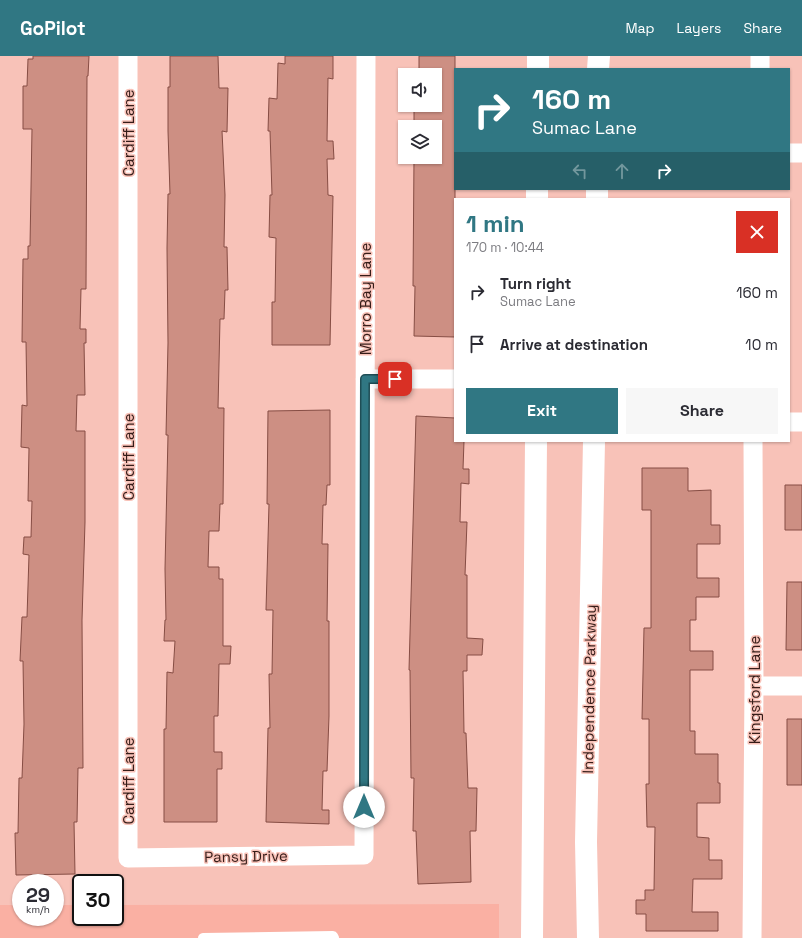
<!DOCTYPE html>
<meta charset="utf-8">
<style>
:root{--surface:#fff;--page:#f7f7f7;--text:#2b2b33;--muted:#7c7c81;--accent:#307783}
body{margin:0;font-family:"Space Grotesk",sans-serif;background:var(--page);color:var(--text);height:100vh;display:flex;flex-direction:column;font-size:15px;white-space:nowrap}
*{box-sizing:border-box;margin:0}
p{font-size:13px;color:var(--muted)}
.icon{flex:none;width:22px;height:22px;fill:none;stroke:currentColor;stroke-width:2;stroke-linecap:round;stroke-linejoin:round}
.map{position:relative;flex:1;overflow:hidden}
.panel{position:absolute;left:454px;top:142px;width:336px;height:244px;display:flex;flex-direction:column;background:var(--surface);border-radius:0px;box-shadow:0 1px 3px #0004}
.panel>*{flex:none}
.top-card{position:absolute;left:454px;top:12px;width:336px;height:122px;border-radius:0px;box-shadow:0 1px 3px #0004;background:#307783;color:#fff;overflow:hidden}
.buttons{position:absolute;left:398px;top:12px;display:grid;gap:8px}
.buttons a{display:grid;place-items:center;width:44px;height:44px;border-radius:0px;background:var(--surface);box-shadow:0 1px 3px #0004;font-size:20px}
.speed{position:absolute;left:12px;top:818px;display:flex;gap:8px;font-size:20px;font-weight:700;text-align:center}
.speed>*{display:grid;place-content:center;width:52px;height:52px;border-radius:50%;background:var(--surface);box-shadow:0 1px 3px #0004;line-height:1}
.speed small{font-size:10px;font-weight:400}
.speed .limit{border:2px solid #111;border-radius:6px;background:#fff;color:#111}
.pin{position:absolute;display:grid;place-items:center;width:34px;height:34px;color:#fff;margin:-17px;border-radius:8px;box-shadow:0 2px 6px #0006}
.me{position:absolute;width:44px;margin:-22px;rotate:0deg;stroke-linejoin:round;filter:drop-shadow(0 0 3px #0008)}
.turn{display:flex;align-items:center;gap:14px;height:84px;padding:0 12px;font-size:18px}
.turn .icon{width:52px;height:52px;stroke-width:2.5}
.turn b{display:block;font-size:28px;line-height:34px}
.lanes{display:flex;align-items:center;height:38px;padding:0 12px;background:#0003;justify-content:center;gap:20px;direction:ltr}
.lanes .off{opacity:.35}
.round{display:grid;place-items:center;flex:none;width:42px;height:42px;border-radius:0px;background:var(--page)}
.overview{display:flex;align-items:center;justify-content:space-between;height:68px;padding:0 12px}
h1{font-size:24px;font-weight:600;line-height:30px;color:var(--accent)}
.button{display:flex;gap:8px;margin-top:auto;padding:8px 12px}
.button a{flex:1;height:46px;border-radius:0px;background:var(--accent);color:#fff;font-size:16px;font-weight:600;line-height:46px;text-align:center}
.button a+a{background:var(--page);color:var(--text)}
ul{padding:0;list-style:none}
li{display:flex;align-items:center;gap:12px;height:52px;padding:0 12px}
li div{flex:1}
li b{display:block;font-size:15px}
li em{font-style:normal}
header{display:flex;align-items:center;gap:24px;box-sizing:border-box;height:56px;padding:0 20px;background:var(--accent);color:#fff}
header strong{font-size:19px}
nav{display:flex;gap:22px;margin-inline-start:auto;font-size:14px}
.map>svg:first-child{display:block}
.built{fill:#fab0a3}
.building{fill:#cd8f83;stroke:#864d44}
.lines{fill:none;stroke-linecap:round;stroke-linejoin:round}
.service{stroke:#fff;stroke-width:10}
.minor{stroke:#fff;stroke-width:19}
.secondary{stroke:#fff;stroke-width:22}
.route-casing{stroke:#1f4d55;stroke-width:10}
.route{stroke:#307783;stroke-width:7}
.labels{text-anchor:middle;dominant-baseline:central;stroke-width:3;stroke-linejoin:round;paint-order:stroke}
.street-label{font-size:15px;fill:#361d19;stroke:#f8c2b8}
</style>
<header>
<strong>GoPilot</strong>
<nav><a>Map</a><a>Layers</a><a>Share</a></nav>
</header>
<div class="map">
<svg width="802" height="882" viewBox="0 0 802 882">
<rect width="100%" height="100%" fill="#f8c2b8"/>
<!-- built -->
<path class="built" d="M 499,848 L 499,882 L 0,882 L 0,849 L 21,849 L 21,861 L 55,861 L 55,849 L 81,849 L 81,861 L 115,861 L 115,849 Z"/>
<!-- building -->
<path class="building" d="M 33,0 L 89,0 L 88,20 L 87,20 L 86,233 L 81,233 L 80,273 L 86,273 L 86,287 L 84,287 L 85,339 L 77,339 L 76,375 L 85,375 L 85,466 L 82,564 L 83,712 L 78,712 L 77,766 L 74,766 L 75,818 L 16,819 L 15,777 L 18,777 L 19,722 L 22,722 L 24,668 L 23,605 L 20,605 L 22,561 L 27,561 L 29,499 L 23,498 L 24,481 L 31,481 L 32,445 L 28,445 L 29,392 L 21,391 L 22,349 L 27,350 L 26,286 L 22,286 L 23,203 L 28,203 L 28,190 L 30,190 L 32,73 L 23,73 L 23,30 L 27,30 L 28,3 L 33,3 Z
M 170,0 L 218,0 L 219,32 L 228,32 L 227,76 L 222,75 L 225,139 L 224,191 L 227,191 L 228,234 L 225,234 L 224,263 L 220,263 L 218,352 L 224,352 L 223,448 L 220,448 L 219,475 L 209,475 L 208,511 L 219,511 L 219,523 L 223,523 L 223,590 L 231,590 L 230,608 L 219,608 L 218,660 L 214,660 L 214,696 L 222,696 L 222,713 L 217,713 L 217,766 L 164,766 L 164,673 L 166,673 L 167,616 L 173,617 L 175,585 L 164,585 L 165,564 L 166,564 L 165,513 L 168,379 L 166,379 L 168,287 L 167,192 L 168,138 L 170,138 L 168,75 L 168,31 L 170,31 Z
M 285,0 L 333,0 L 333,23 L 328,22 L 327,85 L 333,85 L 334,103 L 327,103 L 328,139 L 333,140 L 330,289 L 272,289 L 272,246 L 275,246 L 276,182 L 269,181 L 270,139 L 272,139 L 270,75 L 268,75 L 269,42 L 277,43 L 278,7 L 285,8 Z
M 419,0 L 455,0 L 455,281 L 414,280 L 415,230 L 413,230 L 414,101 L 435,101 L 435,71 L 414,71 L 414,49 L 435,49 L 435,17 L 419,17 Z
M 330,354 L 330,429 L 327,429 L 326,449 L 323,449 L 322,488 L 328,488 L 327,565 L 329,565 L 329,660 L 327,715 L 323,715 L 322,754 L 329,754 L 329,768 L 266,766 L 268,672 L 270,672 L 269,618 L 272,618 L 273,554 L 266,554 L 269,448 L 267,448 L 268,355 Z
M 416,360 L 455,362 L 455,385 L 464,385 L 463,413 L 469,413 L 469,428 L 461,427 L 460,466 L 467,466 L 465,519 L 467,519 L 467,582 L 483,583 L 482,599 L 467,599 L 467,615 L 463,615 L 464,677 L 466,677 L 468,732 L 477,732 L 476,775 L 470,775 L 471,826 L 418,828 L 416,775 L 413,775 L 414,722 L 411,722 L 410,614 L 409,614 Z
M 642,412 L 688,412 L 688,435 L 711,434 L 711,469 L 720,469 L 720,488 L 697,488 L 697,522 L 719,522 L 719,541 L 696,541 L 696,564 L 690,564 L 690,595 L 713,595 L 713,614 L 690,614 L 690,675 L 695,675 L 695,698 L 718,698 L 718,727 L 720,727 L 720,747 L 697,747 L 697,781 L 709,782 L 709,804 L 722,804 L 722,823 L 693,823 L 692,856 L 718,856 L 718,875 L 646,875 L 646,858 L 636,858 L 636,844 L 645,844 L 645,834 L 654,834 L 655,771 L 647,771 L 646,728 L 649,728 L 649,663 L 642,663 L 644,572 L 651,572 L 651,454 L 642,454 Z
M 785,429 L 802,429 L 802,474 L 785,474 Z
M 787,526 L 802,526 L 802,594 L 786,594 Z
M 787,663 L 802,663 L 802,729 L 787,729 Z"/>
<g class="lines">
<!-- service -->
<path class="service" d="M 203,882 L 333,880 L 334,882"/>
<!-- minor -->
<path class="minor" d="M 128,0 L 128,802 L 364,799 L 366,0
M 760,13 L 760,0
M 789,97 L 802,97
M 365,323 L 455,323
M 789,366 L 802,366
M 754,630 L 802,630
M 752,882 L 754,630 L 753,385"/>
<!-- secondary -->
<path class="secondary" d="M 538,0 L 538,13
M 598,13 L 599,0
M 537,143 L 537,133
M 597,143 L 597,133
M 532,882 L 536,385
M 588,882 L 586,786 L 594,385"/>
</g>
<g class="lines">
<defs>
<path id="route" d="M 364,751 L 365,323 L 395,323"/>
</defs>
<!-- route casing -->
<use href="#route" class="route-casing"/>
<!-- route -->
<use href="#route" class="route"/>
</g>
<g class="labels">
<!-- street labels -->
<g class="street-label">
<text transform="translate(128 77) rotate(-90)">Cardiff Lane</text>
<text transform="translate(365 243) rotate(-90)">Morro Bay Lane</text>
<text transform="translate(128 401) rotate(-90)">Cardiff Lane</text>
<text transform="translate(589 633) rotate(-89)">Independence Parkway</text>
<text transform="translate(754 634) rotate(-90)">Kingsford Lane</text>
<text transform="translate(128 725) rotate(-90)">Cardiff Lane</text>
<text transform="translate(246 800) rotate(-1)">Pansy Drive</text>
</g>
</g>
</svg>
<div class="buttons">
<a><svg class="icon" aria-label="sound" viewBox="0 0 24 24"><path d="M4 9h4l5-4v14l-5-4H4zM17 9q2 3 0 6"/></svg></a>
<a><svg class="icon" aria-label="layers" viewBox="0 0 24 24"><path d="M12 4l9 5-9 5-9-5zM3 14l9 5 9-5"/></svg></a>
</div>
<div class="speed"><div>29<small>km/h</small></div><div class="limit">30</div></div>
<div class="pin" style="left:395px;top:323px;background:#d93025"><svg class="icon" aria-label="arrive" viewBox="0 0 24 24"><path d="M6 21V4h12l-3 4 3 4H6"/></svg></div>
<svg class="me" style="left:364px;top:751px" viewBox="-20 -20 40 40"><circle r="19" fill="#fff"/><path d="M0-13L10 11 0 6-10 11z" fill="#307783"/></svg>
<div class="top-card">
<div class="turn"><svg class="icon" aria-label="right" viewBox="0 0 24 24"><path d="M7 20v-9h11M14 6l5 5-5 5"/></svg><div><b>160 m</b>Sumac Lane</div></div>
<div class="lanes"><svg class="icon off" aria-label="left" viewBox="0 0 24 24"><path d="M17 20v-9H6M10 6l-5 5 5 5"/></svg><svg class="icon off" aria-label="ahead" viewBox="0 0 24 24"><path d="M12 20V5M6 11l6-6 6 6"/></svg><svg class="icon" aria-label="right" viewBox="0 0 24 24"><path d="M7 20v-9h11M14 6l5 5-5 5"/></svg></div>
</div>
<section class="panel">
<div class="overview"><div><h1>1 min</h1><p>170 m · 10:44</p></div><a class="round" style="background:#d93025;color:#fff"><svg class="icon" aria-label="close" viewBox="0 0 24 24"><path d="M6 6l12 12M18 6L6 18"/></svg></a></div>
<ul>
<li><svg class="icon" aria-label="right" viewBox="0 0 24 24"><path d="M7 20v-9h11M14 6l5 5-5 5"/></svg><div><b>Turn right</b><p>Sumac Lane</p></div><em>160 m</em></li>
<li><svg class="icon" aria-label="arrive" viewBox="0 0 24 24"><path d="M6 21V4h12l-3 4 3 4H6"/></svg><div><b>Arrive at destination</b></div><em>10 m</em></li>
</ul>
<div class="button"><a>Exit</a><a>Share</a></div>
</section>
</div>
